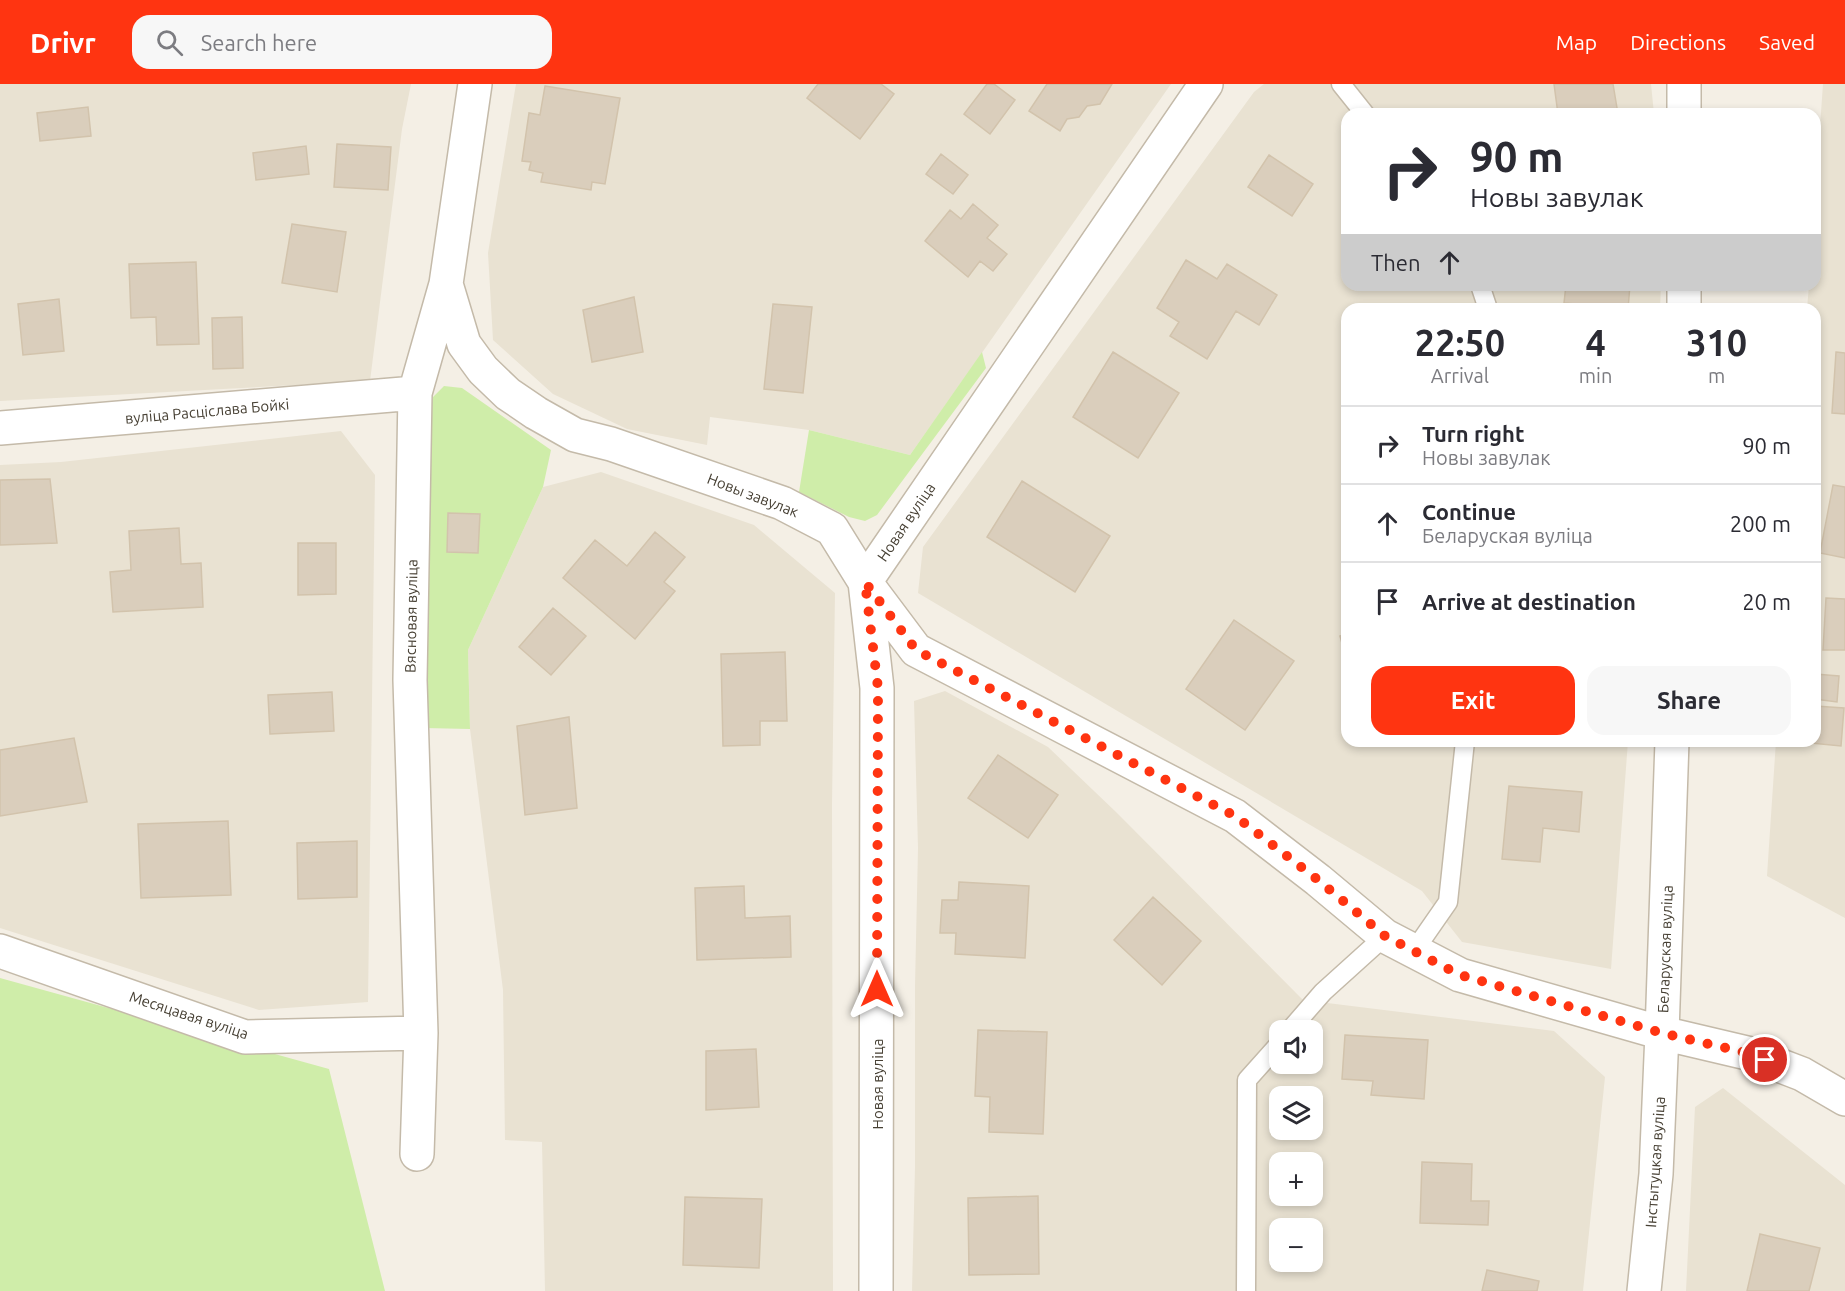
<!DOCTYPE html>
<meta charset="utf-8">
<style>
:root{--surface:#fff;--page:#f7f7f7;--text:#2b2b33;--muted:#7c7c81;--line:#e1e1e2;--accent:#ff3411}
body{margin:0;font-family:Ubuntu,sans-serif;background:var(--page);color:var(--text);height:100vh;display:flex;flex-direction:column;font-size:22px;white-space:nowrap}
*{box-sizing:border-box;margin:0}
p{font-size:20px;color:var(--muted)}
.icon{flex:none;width:33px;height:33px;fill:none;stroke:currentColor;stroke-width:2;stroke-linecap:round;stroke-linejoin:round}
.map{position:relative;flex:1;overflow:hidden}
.drawer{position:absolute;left:1341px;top:219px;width:480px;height:444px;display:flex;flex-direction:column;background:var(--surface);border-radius:18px;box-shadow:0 3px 9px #0003}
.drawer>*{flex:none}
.guide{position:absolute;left:1341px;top:24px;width:480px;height:183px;border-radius:18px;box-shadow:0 3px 9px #0003;background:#fff;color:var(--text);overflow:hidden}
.fabs{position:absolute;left:1269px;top:936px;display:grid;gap:12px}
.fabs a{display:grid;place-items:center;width:54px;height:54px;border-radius:12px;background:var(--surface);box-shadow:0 3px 9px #0003;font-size:30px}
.pin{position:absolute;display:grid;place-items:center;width:51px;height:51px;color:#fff;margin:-26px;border:3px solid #fff;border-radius:50%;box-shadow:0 2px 6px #0007}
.me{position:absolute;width:66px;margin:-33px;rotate:0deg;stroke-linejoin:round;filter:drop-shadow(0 0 4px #0008)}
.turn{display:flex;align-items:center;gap:21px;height:126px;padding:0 30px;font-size:27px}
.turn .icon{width:78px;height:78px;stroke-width:2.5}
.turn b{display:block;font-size:42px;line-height:51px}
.then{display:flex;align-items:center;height:57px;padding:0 30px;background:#0003;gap:12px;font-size:22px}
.eta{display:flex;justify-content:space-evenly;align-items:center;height:102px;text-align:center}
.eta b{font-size:36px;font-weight:700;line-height:42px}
.primary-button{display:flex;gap:12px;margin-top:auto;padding:12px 30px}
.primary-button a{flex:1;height:69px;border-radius:18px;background:var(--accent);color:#fff;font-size:24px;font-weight:700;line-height:69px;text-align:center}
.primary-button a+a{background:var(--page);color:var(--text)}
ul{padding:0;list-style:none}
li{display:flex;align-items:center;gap:18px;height:78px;padding:0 30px;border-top:2px solid var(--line)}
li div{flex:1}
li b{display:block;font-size:22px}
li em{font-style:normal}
header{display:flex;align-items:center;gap:36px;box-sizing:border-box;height:84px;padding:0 30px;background:var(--accent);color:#fff}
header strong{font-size:28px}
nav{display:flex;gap:33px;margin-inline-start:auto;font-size:21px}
.search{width:420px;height:54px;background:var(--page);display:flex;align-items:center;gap:15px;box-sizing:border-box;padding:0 21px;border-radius:18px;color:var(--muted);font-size:22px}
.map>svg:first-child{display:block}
.residential{fill:#e9e2d2;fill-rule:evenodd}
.green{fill:#cfeda9}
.building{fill:#dacebc;stroke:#d2c3ac;stroke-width:1.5}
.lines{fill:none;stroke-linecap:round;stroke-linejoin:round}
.lane-casing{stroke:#c4baa9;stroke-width:21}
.street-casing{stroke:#c4baa9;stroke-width:36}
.lane{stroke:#fff;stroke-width:18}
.street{stroke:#fff;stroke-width:33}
.route{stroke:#ff3411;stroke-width:10;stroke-dasharray:0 18}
.labels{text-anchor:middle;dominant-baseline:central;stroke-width:4.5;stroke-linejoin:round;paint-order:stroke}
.street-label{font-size:15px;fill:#474034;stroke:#fff}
</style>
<header>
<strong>Drivr</strong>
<div class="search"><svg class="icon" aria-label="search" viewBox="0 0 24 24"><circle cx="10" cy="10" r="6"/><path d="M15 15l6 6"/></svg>Search here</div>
<nav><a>Map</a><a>Directions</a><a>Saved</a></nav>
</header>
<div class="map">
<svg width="1845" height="1207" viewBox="0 0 1845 1207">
<rect width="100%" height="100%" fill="#f4efe5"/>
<!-- residential -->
<path class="residential" d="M 0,0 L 411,0 L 402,45 L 370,297 L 0,317 Z
M 516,0 L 1171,0 L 910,371 L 809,346 L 710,333 L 707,361 L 627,345 L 553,310 L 493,256 L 488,169 Z
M 1264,0 L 1651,0 L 1654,30 L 1347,30 L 1347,201 L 1661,201 L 1660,225 L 1347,225 L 1347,657 L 1628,657 L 1611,885 L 1462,858 L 1422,807 L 918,509 L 923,463 L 1254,8 Z
M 1823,0 L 1845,0 L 1845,834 L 1767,792 L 1776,657 L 1815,657 L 1815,225 L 1807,225 L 1809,201 L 1815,201 L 1815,113 Z
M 341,347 L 375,391 L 368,918 L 259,926 L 0,844 L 0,381 L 61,378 Z
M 601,388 L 754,441 L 835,509 L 832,720 L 833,1207 L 545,1207 L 542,1058 L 505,1056 L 503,906 L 470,645 L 468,566 L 543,403 Z
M 945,607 L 1048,663 L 1116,728 L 1303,916 L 1554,947 L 1605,993 L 1583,1207 L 912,1207 L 915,1083 L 915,902 L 918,764 L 914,617 ZM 1280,946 L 1312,946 L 1312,980 L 1280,980 ZM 1280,1012 L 1312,1012 L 1312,1046 L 1280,1046 ZM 1280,1078 L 1312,1078 L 1312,1112 L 1280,1112 ZM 1280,1144 L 1312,1144 L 1312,1178 L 1280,1178 Z
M 1723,1004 L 1845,1101 L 1845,1207 L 1686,1207 L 1695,1023 Z"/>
<!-- green -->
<path class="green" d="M 982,268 L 986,284 L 877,431 L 865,437 L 849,433 L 799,408 L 809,346 L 910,371 Z
M 444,302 L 462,304 L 551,366 L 543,403 L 468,566 L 470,645 L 424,644 L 430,328 L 433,313 Z
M 0,894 L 329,985 L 385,1207 L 0,1207 Z"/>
<!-- building -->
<path class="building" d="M 818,0 L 881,0 L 894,10 L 860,55 L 807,14 Z
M 987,0 L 994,0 L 1015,16 L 990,50 L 964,30 Z
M 1047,0 L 1112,0 L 1100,20 L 1087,22 L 1079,33 L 1067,35 L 1060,47 L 1029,27 Z
M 1554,0 L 1613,0 L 1618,30 L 1558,30 Z
M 545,2 L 620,14 L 605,100 L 592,98 L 591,106 L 541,98 L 543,89 L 529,86 L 531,78 L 522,77 L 529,29 L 540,31 Z
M 88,23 L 91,52 L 40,57 L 37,29 Z
M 337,60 L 391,63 L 388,106 L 334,103 Z
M 306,62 L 309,90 L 256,96 L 253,69 Z
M 941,70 L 968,91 L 953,110 L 926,90 Z
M 1269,71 L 1313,100 L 1292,132 L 1248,103 Z
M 973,120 L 998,141 L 987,154 L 1007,170 L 993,187 L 980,177 L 968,193 L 925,157 L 950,126 L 961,135 Z
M 292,140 L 346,148 L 337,208 L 282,199 Z
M 1186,176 L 1217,195 L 1227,180 L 1277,211 L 1259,241 L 1236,227 L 1207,275 L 1170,252 L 1179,238 L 1157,224 Z
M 196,178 L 199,260 L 157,261 L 156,233 L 131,234 L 129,180 Z
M 1566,201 L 1630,201 L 1628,225 L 1586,225 L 1586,221 L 1564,219 Z
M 634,213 L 643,268 L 592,278 L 583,226 Z
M 59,215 L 64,267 L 23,271 L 18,220 Z
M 773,220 L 812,223 L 803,309 L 764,305 Z
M 242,233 L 243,284 L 213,285 L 212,234 Z
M 1113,268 L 1179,309 L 1138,374 L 1073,333 Z
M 1836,268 L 1845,269 L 1845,330 L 1832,329 Z
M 50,395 L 57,459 L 0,461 L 0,396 Z
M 1022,397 L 1110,452 L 1075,508 L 987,453 Z
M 1833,401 L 1845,403 L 1845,474 L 1820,469 Z
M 448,429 L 480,430 L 478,469 L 447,468 Z
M 179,444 L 181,480 L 201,479 L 203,523 L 113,528 L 110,488 L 131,486 L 129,447 Z
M 655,448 L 685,473 L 664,498 L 675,507 L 635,555 L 563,494 L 595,456 L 627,482 Z
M 298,459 L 336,459 L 336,510 L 298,511 Z
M 1826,514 L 1845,515 L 1845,566 L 1823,566 Z
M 553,524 L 586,552 L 551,591 L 519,563 Z
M 1234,536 L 1294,577 L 1245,646 L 1186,605 Z
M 1347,550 L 1347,578 L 1340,552 Z
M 785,568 L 787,637 L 760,637 L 760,661 L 723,662 L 721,570 Z
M 1815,590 L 1839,592 L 1837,618 L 1815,615 Z
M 332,608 L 334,647 L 270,650 L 268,611 Z
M 1815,622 L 1844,624 L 1841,662 L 1790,657 L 1815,657 Z
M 569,633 L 577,724 L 525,731 L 517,642 Z
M 74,654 L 87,718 L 0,732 L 0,666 Z
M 998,671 L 1058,711 L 1028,754 L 968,714 Z
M 1509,702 L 1582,708 L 1579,748 L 1543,744 L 1540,778 L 1502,775 Z
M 228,737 L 231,811 L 141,814 L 138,740 Z
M 357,757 L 357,813 L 298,815 L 297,759 Z
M 959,798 L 1029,802 L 1025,874 L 955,870 L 956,849 L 940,849 L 942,816 L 958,816 Z
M 744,802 L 745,834 L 790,832 L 791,873 L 697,876 L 695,804 Z
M 1153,813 L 1201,857 L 1162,901 L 1114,856 Z
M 978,946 L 1047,948 L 1043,1050 L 989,1048 L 990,1013 L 975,1012 Z
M 1345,951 L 1428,956 L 1424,1015 L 1371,1011 L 1373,997 L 1342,995 Z
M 756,965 L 759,1023 L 706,1026 L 706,967 Z
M 1422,1078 L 1472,1080 L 1471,1117 L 1489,1117 L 1488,1141 L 1420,1139 Z
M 1038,1112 L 1039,1190 L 969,1191 L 968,1114 Z
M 685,1113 L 762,1115 L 759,1184 L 683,1181 Z
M 1760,1150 L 1820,1164 L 1809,1207 L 1747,1207 Z
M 1487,1186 L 1539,1197 L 1537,1207 L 1482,1207 Z"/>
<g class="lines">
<defs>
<path id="lane" d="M 1341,0 L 1365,30
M 1480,201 L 1488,225
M 1414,867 L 1448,818 L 1465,657
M 1290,946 L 1323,908 L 1385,852
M 1246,1207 L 1247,996 L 1280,959"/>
<path id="street" d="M 1684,0 L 1684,30
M 446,200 L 464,260 L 483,286 L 508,310 L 536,329 L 575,351 L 611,360 L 782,419 L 832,445 L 865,498 L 916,566 L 1235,732 L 1318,796 L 1385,852 L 1460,891 L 1662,949 L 1656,1090 L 1644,1207
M 1684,201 L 1684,225
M 0,344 L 415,309
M 1672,657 L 1662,949 L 1747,969 L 1802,990 L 1845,1015
M 0,867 L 245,953 L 421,949
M 417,1070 L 421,949 L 410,596 L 415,309 L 446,200 L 475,0
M 876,1207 L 877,604 L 865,498 L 1206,0"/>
</defs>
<!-- lane casing -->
<use href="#lane" class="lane-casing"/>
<!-- street casing -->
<use href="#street" class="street-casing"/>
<!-- lane -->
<use href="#lane" class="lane"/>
<!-- street -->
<use href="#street" class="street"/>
</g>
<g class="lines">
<!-- route -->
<path class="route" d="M 877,905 L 878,604 L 865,498 L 916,566 L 1235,732 L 1318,796 L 1385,852 L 1460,891 L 1662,949 L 1747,969 L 1765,976"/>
</g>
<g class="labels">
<!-- street labels -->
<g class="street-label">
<text transform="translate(207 327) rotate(-5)">вуліца Расціслава Бойкі</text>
<text transform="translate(753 411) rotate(21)">Новы завулак</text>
<text transform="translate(906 438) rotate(-56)">Новая вуліца</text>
<text transform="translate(411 532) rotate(-89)">Вясновая вуліца</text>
<text transform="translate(1665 865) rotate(-88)">Беларуская вуліца</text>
<text transform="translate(189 931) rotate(18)">Месяцавая вуліца</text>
<text transform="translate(877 1000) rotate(-90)">Новая вуліца</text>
<text transform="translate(1655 1078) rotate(-86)">Інстытуцкая вуліца</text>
</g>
</g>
</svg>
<div class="fabs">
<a><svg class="icon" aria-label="sound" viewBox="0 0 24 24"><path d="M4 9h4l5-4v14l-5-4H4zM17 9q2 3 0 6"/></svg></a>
<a><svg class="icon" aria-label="layers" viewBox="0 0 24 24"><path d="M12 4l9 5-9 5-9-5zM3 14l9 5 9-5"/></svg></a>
<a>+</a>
<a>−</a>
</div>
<div class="pin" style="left:1765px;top:976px;background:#d93025"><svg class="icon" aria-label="arrive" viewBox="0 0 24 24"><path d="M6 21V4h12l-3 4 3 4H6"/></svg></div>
<svg class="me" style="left:877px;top:905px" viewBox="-20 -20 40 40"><path d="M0-17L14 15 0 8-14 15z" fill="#ff3411" stroke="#fff" stroke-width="4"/></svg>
<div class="guide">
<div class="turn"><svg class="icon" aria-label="right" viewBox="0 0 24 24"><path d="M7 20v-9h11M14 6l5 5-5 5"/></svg><div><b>90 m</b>Новы завулак</div></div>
<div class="then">Then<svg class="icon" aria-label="ahead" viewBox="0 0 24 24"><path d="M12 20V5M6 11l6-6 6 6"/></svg></div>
</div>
<section class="drawer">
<div class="eta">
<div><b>22:50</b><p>Arrival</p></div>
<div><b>4</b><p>min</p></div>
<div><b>310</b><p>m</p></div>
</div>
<ul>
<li><svg class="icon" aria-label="right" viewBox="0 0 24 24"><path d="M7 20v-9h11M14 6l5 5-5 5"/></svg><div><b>Turn right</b><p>Новы завулак</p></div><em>90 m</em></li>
<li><svg class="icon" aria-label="ahead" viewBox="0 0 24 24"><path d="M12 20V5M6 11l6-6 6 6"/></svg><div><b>Continue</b><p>Беларуская вуліца</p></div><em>200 m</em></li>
<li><svg class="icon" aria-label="arrive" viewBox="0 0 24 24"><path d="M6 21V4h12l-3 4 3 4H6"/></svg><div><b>Arrive at destination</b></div><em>20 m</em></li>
</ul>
<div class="primary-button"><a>Exit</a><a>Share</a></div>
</section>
</div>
